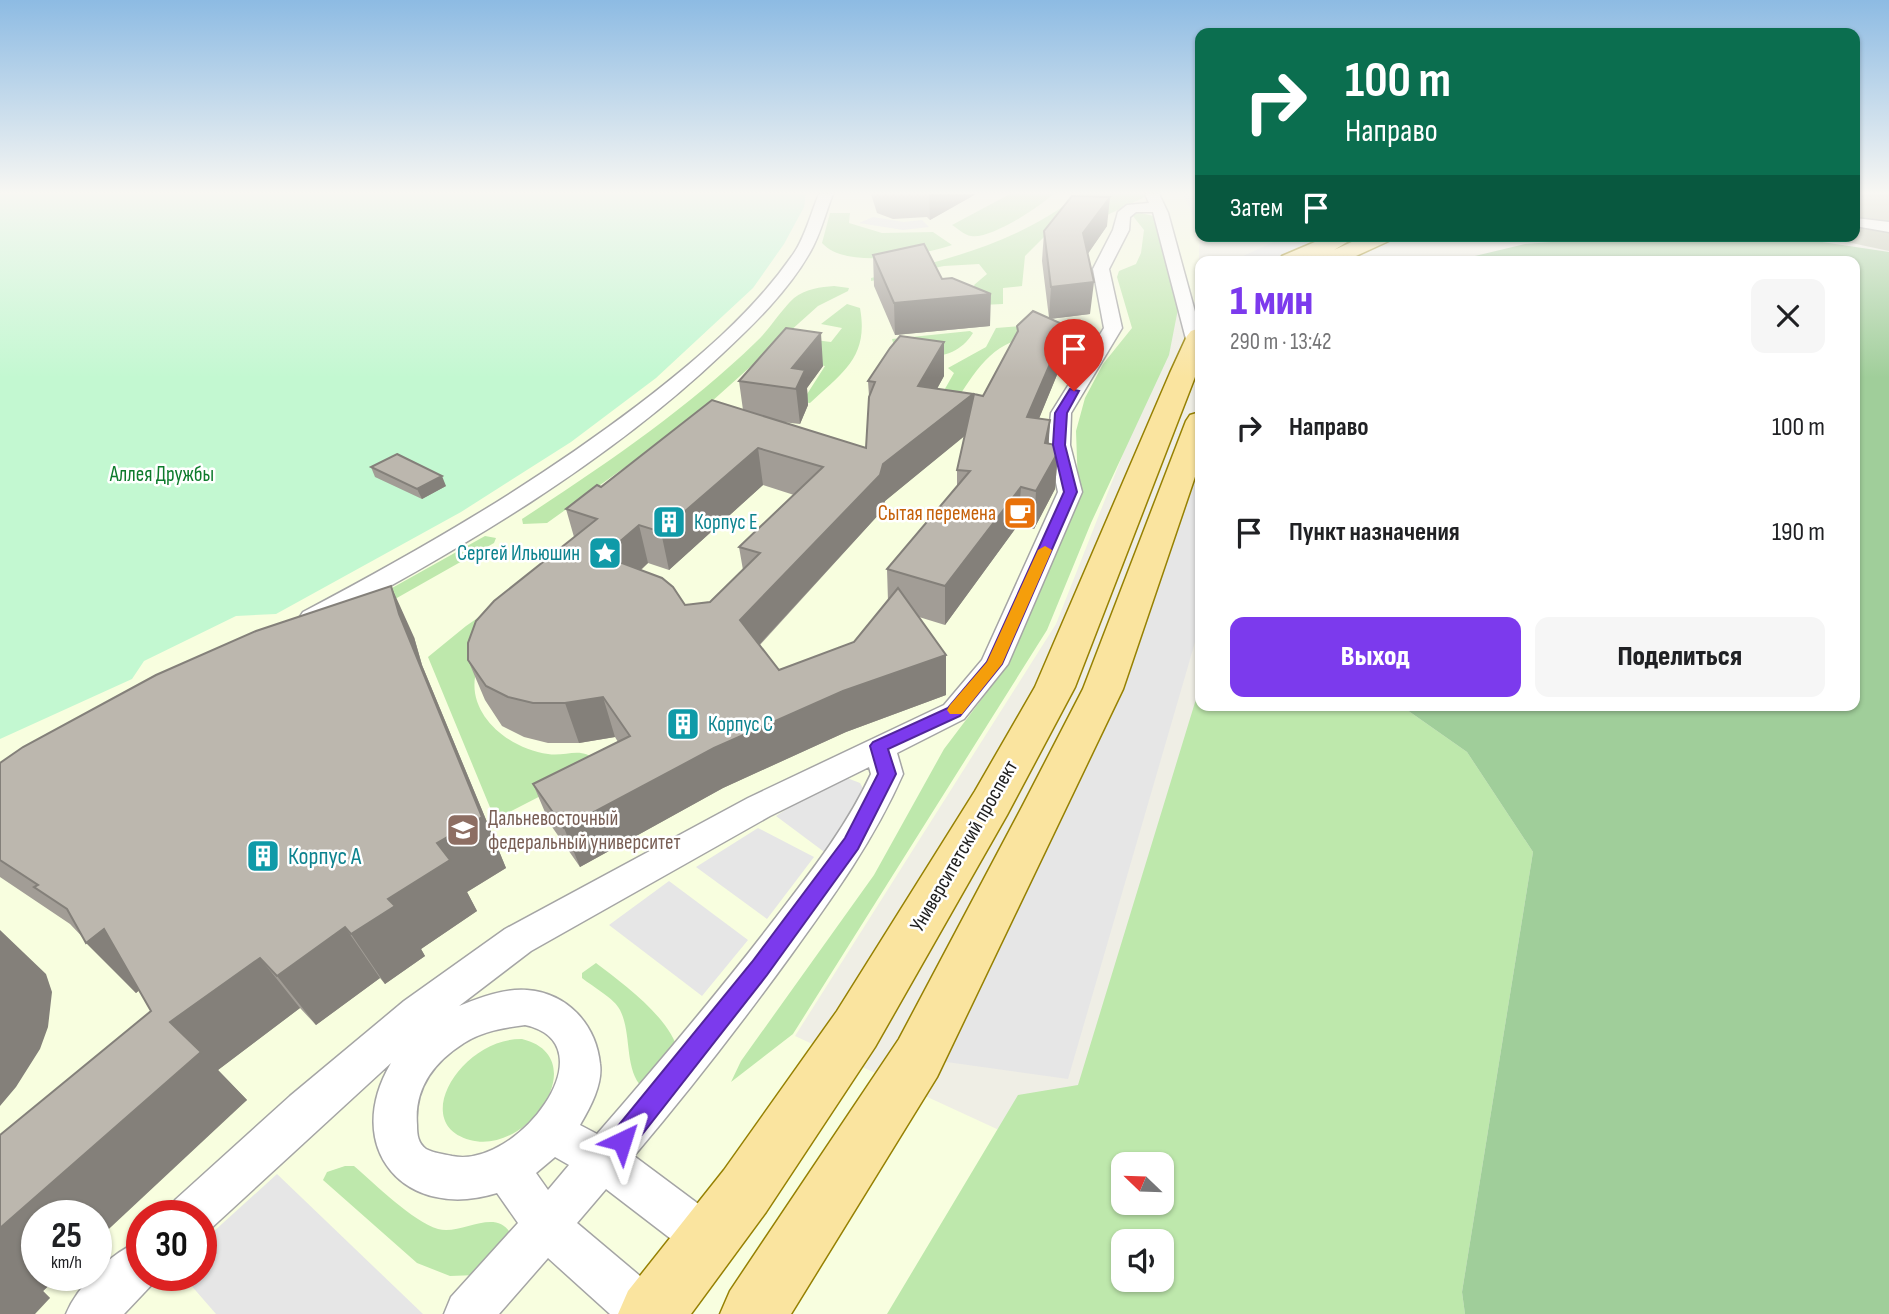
<!DOCTYPE html>
<html lang="ru">
<meta charset="utf-8">
<style>
:root{--surface:#fff;--page:#f6f6f6;--text:#202124;--muted:#757577;--accent:#7c3aed}
body{margin:0;font-family:"Sofia Sans Condensed",sans-serif;background:var(--page);color:var(--text);height:100vh;display:flex;flex-direction:column;font-size:26px;white-space:nowrap}
*{box-sizing:border-box;margin:0}
p{font-size:23px;color:var(--muted)}
.icon{flex:none;width:38px;height:38px;fill:none;stroke:currentColor;stroke-width:2;stroke-linecap:round;stroke-linejoin:round}
.map{position:relative;flex:1;overflow:hidden}
.side{position:absolute;left:1195px;top:256px;width:665px;height:455px;display:flex;flex-direction:column;background:var(--surface);border-radius:14px;box-shadow:0 2px 5px #0004}
.side>*{flex:none}
.banner{position:absolute;left:1195px;top:28px;width:665px;height:214px;border-radius:14px;box-shadow:0 2px 5px #0004;background:#0b6e4f;color:#fff;overflow:hidden}
.needle{width:46px;rotate:293deg}
.fabs{position:absolute;left:1111px;top:1152px;display:grid;gap:14px}
.fabs a{display:grid;place-items:center;width:63px;height:63px;border-radius:14px;background:var(--surface);box-shadow:0 2px 5px #0004;font-size:35px}
.speed{position:absolute;left:21px;top:1200px;display:flex;gap:14px;font-size:35px;font-weight:700;text-align:center}
.speed>*{display:grid;place-content:center;width:91px;height:91px;border-radius:50%;background:var(--surface);box-shadow:0 2px 5px #0004;line-height:1}
.speed small{font-size:18px;font-weight:400}
.speed .limit{border:10px solid #d22;background:#fff;color:#111}
.pin{position:absolute;display:grid;place-items:center;width:60px;height:60px;color:#fff;margin:-72px -30px;border-radius:50% 50% 50% 0;rotate:-45deg;box-shadow:0 0 7px #0007}
.pin .icon{rotate:45deg}
.me{position:absolute;width:77px;margin:-38px;rotate:41deg;stroke-linejoin:round;filter:drop-shadow(0 0 5px #0008)}
.turn{display:flex;align-items:center;gap:24px;height:147px;padding:0 35px;font-size:32px}
.turn .icon{width:91px;height:91px;stroke-width:2.5}
.turn b{display:block;font-size:49px;line-height:60px}
.then{display:flex;align-items:center;height:66px;padding:0 35px;background:#0003;gap:14px;font-size:26px}
.round{display:grid;place-items:center;flex:none;width:74px;height:74px;border-radius:14px;background:var(--page)}
.summary{display:flex;align-items:center;justify-content:space-between;height:119px;padding:0 35px}
h1{font-size:42px;font-weight:800;line-height:52px;color:var(--accent)}
.primary-button{display:flex;gap:14px;margin-top:auto;padding:14px 35px}
.primary-button a{flex:1;height:80px;border-radius:14px;background:var(--accent);color:#fff;font-size:28px;font-weight:800;line-height:80px;text-align:center}
.primary-button a+a{background:var(--page);color:var(--text)}
ul{padding:0;list-style:none}
li{display:flex;align-items:center;gap:21px;height:105px;padding:0 35px}
li div{flex:1}
li b{display:block;font-size:26px}
li em{font-style:normal}
.map>svg:first-child{display:block}
.education{fill:#f8fedf;fill-rule:evenodd}
.construction{fill:#c0c4b0}
.grass{fill:#bee8ac;fill-rule:evenodd}
.forest{fill:#a0ce9a}
.park{fill:#c3f8d1}
.parking{fill:#e6e6e6}
.lines{fill:none;stroke-linecap:round;stroke-linejoin:round}
.minor-casing{stroke:#a5a5a5;stroke-width:3}
.primary-casing{stroke:#968103;stroke-width:3}
.minor{fill:#fff;fill-rule:evenodd}
.primary{fill:#fae49f;fill-rule:evenodd}
.wall{fill:#a29d96;fill-rule:evenodd}
.shaded-wall{fill:#84807a}
.building{fill:#bcb7ae;stroke:#84807a;stroke-width:2;fill-rule:evenodd}
.route{fill:#7c3aed;stroke:#51269a;stroke-width:2}
.slow{fill:#f59e0b}
.labels{text-anchor:middle;dominant-baseline:central;stroke-width:5;stroke-linejoin:round;paint-order:stroke}
.park-label{font-size:21px;fill:#0e7b2c;stroke:#fff}
.food-label{font-size:21px;fill:#c56008;stroke:#fff;text-anchor:end}
.culture-label{font-size:21px;fill:#0d838f;stroke:#fff;text-anchor:start}
.education-label{font-size:21px;fill:#785e54;stroke:#fff;text-anchor:start}
.street-label{font-size:21px;fill:#1e1e1e;stroke:#fff}
.near-culture-label{font-size:24px;fill:#0d838f;stroke:#fff;text-anchor:start}
</style>
<div class="map">
<svg width="1889" height="1314" viewBox="0 0 1889 1314">
<rect width="100%" height="100%" fill="#efeee5"/>
<!-- education -->
<path class="education" d="M 0,194 L 1183,194 L 1200,230 L 1197,302 L 1168,302 L 1134,426 L 1056,624 L 795,1036 L 1123,1187 L 1124,1202 L 1399,1314 L 0,1314 ZM 37,1216 L 96,1216 L 96,1276 L 37,1276 ZM 142,1216 L 201,1216 L 201,1276 L 142,1276 ZM 1124,1241 L 1162,1241 L 1162,1279 L 1124,1279 Z"/>
<!-- construction -->
<path class="construction" d="M 1855,194 L 1889,194 L 1889,251 L 1819,236 L 1855,236 Z"/>
<!-- grass -->
<path class="grass" d="M 1010,194 L 1053,194 C 1040,207 989,240 971,236 C 965,235 958,229 952,225 Z
M 1080,194 L 1144,194 L 1145,197 L 1105,216 L 1049,232 L 1025,256 L 1022,286 L 1003,288 L 1003,304 L 981,305 L 974,285 L 987,274 L 979,264 L 944,266 L 871,281 L 871,278 C 945,261 1020,242 1080,194 Z
M 1138,212 L 1153,216 L 1162,239 L 1178,309 L 1169,355 L 1091,523 L 1047,630 L 793,1034 L 731,1082 L 741,1061 L 874,875 L 944,749 L 1003,671 L 1062,538 L 1078,488 L 1076,431 L 1085,398 L 1103,364 L 1132,328 L 1117,277 L 1119,271 L 1136,264 L 1141,253 L 1144,230 L 1133,216 Z
M 830,213 L 850,213 L 849,223 L 882,233 L 933,232 L 952,245 C 922,255 846,270 822,243 Z
M 834,286 L 849,288 L 848,291 L 818,306 L 691,420 L 547,523 L 523,524 L 522,519 C 603,466 686,410 756,342 C 770,329 780,311 794,298 C 805,289 821,287 834,286 Z
M 847,304 L 860,308 C 869,357 843,372 810,403 L 802,402 L 825,366 L 784,360 L 807,339 L 831,342 L 842,328 L 821,324 Z
M 1021,326 L 1027,337 C 984,346 970,382 946,416 L 930,415 L 954,373 L 948,368 L 986,347 L 996,328 Z
M 970,331 L 973,333 C 955,362 924,358 896,353 L 892,339 Z
M 485,536 L 496,538 L 494,543 L 305,650 L 290,645 Z
M 547,570 C 530,593 513,616 496,640 C 491,647 481,657 478,666 C 461,711 508,749 548,754 C 567,757 582,745 597,762 L 591,770 L 500,817 L 494,817 L 428,657 L 466,626 Z
M 1200,686 L 1200,705 L 1400,705 L 1467,752 L 1533,852 L 1462,1292 L 1465,1314 L 887,1314 L 1018,1095 L 1078,1085 ZM 1124,1164 L 1162,1164 L 1162,1202 L 1124,1202 ZM 1124,1241 L 1162,1241 L 1162,1279 L 1124,1279 Z
M 596,963 C 622,983 672,1019 678,1052 L 642,1087 C 624,1069 632,1033 620,1010 C 614,998 593,987 582,978 L 582,973 Z
M 522,1039 C 595,1057 528,1156 470,1140 C 409,1124 461,1038 522,1039 Z
M 345,1166 L 354,1166 C 375,1184 412,1221 438,1229 C 462,1236 497,1205 512,1236 L 477,1275 L 450,1276 L 417,1263 L 323,1180 L 327,1172 Z"/>
<!-- forest -->
<path class="forest" d="M 1633,236 L 1782,236 L 1889,252 L 1889,1314 L 1465,1314 L 1462,1292 L 1533,852 L 1467,752 L 1400,705 L 1855,705 L 1855,261 L 1454,261 L 1525,244 Z"/>
<!-- park -->
<path class="park" d="M 0,194 L 806,194 L 804,207 L 784,244 L 753,288 L 656,378 L 571,442 L 461,512 L 276,614 L 236,616 L 144,661 L 132,679 L 0,739 Z"/>
<!-- parking -->
<path class="parking" d="M 873,217 L 904,222 L 922,220 L 929,227 L 903,230 L 859,223 Z
M 1287,236 L 1323,236 L 1270,261 L 1213,261 L 1212,256 L 1241,257 Z
M 1200,421 L 1200,625 L 1068,1079 L 918,1058 L 1044,807 Z
M 834,778 L 847,778 L 860,783 L 867,796 L 827,854 L 776,816 Z
M 758,828 L 814,857 L 767,919 L 696,867 Z
M 669,881 L 748,940 L 702,996 L 609,925 Z
M 277,1174 L 423,1314 L 216,1314 L 183,1276 L 201,1276 L 201,1243 Z"/>
<g class="lines">
<defs>
<path id="minor" d="M 819,194 L 833,194 C 825,214 820,236 809,254 C 787,292 754,324 722,354 C 605,465 462,548 321,624 L 312,627 L 303,624 L 299,618 L 303,612 C 419,551 533,485 638,405 C 695,361 753,313 794,253 C 805,237 811,213 819,194 Z
M 1145,194 L 1159,194 L 1168,213 L 1200,330 L 1200,347 L 1189,347 L 1187,343 L 1153,212 L 1136,212 L 1130,217 L 1129,230 L 1109,269 L 1122,328 L 1071,413 L 1070,445 L 1082,492 L 1008,664 L 964,719 L 897,753 L 903,774 C 874,840 833,897 791,955 C 741,1024 689,1091 634,1156 L 724,1223 L 731,1239 L 724,1255 L 708,1262 L 692,1255 L 606,1189 L 577,1223 L 665,1297 L 672,1314 L 610,1314 L 548,1258 L 499,1314 L 444,1314 L 451,1297 L 518,1223 L 497,1193 C 405,1222 341,1148 391,1063 L 207,1232 L 201,1234 L 201,1216 L 169,1216 L 175,1200 L 290,1096 L 404,1001 L 505,929 L 748,798 L 944,705 L 982,660 L 1058,492 L 1048,445 L 1051,413 L 1104,328 L 1093,269 L 1113,230 L 1118,212 L 1127,205 L 1149,203 ZM 869,767 L 871,774 C 846,828 810,873 774,920 C 718,993 658,1064 597,1134 L 580,1125 C 590,1108 603,1084 600,1064 C 596,1024 567,993 527,990 C 505,988 479,998 459,1006 L 531,951 L 770,816 ZM 525,1025 C 612,1044 517,1170 452,1156 C 444,1154 433,1153 426,1149 C 418,1143 417,1135 417,1125 C 414,1088 434,1062 464,1043 C 483,1031 503,1028 525,1025 ZM 555,1157 L 569,1165 L 548,1190 L 536,1173 Z
M 1855,218 L 1889,222 L 1889,232 L 1855,226 Z
M 142,1240 L 142,1276 L 160,1276 L 124,1314 L 66,1314 C 78,1285 112,1252 142,1240 Z"/>
<path id="primary" d="M 1329,236 L 1357,236 L 1334,250 L 1365,236 L 1394,236 L 1391,240 L 1345,261 L 1315,261 L 1318,257 L 1309,261 L 1279,261 L 1282,256 Z
M 1200,328 L 1200,364 L 1075,687 L 1007,815 L 875,1047 L 766,1212 L 691,1314 L 618,1314 L 628,1291 L 724,1170 L 837,1011 L 975,791 L 1035,687 L 1170,373 L 1187,336 L 1191,331 Z
M 1200,412 L 1200,462 L 1123,689 L 937,1077 L 791,1314 L 720,1314 L 730,1291 L 899,1039 L 1022,807 L 1083,689 L 1186,421 L 1190,415 Z"/>
</defs>
<!-- minor casing -->
<use href="#minor" class="minor-casing"/>
<!-- primary casing -->
<use href="#primary" class="primary-casing"/>
<!-- minor -->
<use href="#minor" class="minor"/>
<!-- primary -->
<use href="#primary" class="primary"/>
</g>
<!-- wall -->
<path class="wall" d="M 871,194 L 976,194 L 930,220 L 927,217 L 893,219 L 877,213 Z
M 1107,226 L 1088,253 L 1090,314 L 1050,319 L 1068,361 L 1059,370 L 1039,418 L 1049,444 L 1058,452 L 1055,489 L 1034,529 L 1018,525 L 945,625 L 919,617 L 946,655 L 946,695 L 846,732 L 723,788 L 580,867 L 550,824 L 533,784 L 618,742 L 615,737 L 579,743 L 548,743 L 524,737 L 502,726 L 485,700 L 468,660 L 574,537 L 566,509 L 601,487 L 743,410 L 739,381 L 823,366 L 807,388 L 808,405 L 800,424 L 782,422 L 866,448 L 869,396 L 868,381 L 944,376 L 937,389 L 973,394 L 973,399 L 983,396 L 1017,333 L 1017,326 L 1049,318 L 1042,261 L 1044,231 ZM 965,435 L 957,470 L 957,486 L 887,569 L 888,601 L 854,642 L 779,670 L 760,645 L 881,512 L 885,501 ZM 763,485 L 794,495 L 739,547 L 743,570 L 710,602 L 685,605 L 641,570 L 648,563 L 669,570 Z
M 873,255 L 942,279 L 990,326 L 895,335 L 874,286 Z
M 371,467 L 446,486 L 422,499 L 375,477 Z
M 414,637 L 422,665 L 506,868 L 467,892 L 477,911 L 421,949 L 425,956 L 385,984 L 380,978 L 316,1025 L 300,1008 L 218,1070 L 247,1100 L 37,1276 L 59,1276 L 43,1291 L 50,1298 L 0,1314 L 151,1011 L 139,990 L 136,993 L 70,924 L 0,877 L 0,763 Z"/>
<!-- shaded-wall -->
<path class="shaded-wall" d="M 929,194 L 976,194 L 930,220 Z
M 1110,197 L 1107,226 L 1081,264 L 1083,233 Z
M 1094,282 L 1090,314 L 1049,319 L 1051,287 Z
M 991,294 L 990,326 L 895,335 L 894,303 Z
M 1071,328 L 1068,361 L 1059,370 L 1025,453 L 1027,417 L 1062,336 Z
M 821,333 L 823,366 L 807,388 L 808,405 L 800,424 L 796,389 L 792,368 Z
M 944,342 L 944,376 L 919,421 L 918,386 Z
M 973,394 L 972,430 L 885,501 L 881,512 L 746,659 L 740,620 L 883,464 Z
M 1050,420 L 1048,456 L 1045,443 Z
M 758,448 L 763,485 L 669,570 L 661,532 Z
M 1058,452 L 1055,489 L 1034,529 L 1036,491 Z
M 442,476 L 446,486 L 422,499 L 417,489 Z
M 1021,487 L 1018,525 L 945,625 L 945,586 Z
M 639,525 L 648,563 L 613,594 L 603,556 Z
M 391,586 L 414,637 L 422,665 L 506,868 L 467,892 L 477,911 L 421,949 L 425,956 L 385,984 L 351,934 L 388,899 L 437,843 L 399,614 Z
M 946,655 L 946,695 L 846,732 L 723,788 L 580,867 L 564,828 L 714,748 L 843,691 Z
M 603,697 L 615,737 L 579,743 L 565,703 Z
M 345,927 L 380,978 L 316,1025 L 277,976 Z
M 104,929 L 152,980 L 136,993 L 86,943 Z
M 0,930 L 46,974 L 52,992 L 48,1027 L 40,1049 L 16,1087 L 0,1106 Z
M 260,958 L 300,1008 L 218,1070 L 247,1100 L 96,1241 L 96,1216 L 37,1216 L 37,1276 L 59,1276 L 43,1291 L 50,1298 L 35,1314 L 0,1314 L 0,1228 L 170,1022 Z"/>
<!-- building -->
<path class="building" d="M 1072,196 L 1110,197 L 1083,233 L 1094,282 L 1051,287 L 1044,231 Z
M 924,244 L 942,279 L 952,278 L 991,294 L 894,303 L 873,255 Z
M 1033,311 L 1071,328 L 1062,336 L 1027,417 L 1050,420 L 1045,443 L 1056,445 L 1058,452 L 1036,491 L 1021,487 L 945,586 L 887,569 L 970,471 L 957,470 L 974,394 L 983,396 L 1018,331 L 1017,326 Z
M 786,328 L 821,333 L 792,368 L 805,370 L 796,389 L 739,381 Z
M 900,336 L 944,342 L 918,386 L 973,394 L 883,464 L 880,475 L 740,620 L 779,670 L 854,642 L 898,588 L 946,655 L 843,691 L 714,748 L 564,828 L 533,784 L 630,736 L 603,697 L 565,703 L 533,703 L 508,697 L 486,686 L 468,660 L 468,643 L 476,621 L 494,601 L 597,519 L 566,509 L 597,485 L 601,487 L 712,400 L 866,448 L 869,397 L 875,382 L 868,381 L 890,348 ZM 758,448 L 823,467 L 739,547 L 760,553 L 710,602 L 685,605 L 673,587 L 662,578 L 603,556 L 639,525 L 661,532 Z
M 397,454 L 442,476 L 417,489 L 371,467 Z
M 391,586 L 399,614 L 482,817 L 437,843 L 450,860 L 388,899 L 395,906 L 351,934 L 345,927 L 277,976 L 260,958 L 170,1022 L 201,1052 L 0,1228 L 0,1135 L 151,1011 L 104,929 L 86,943 L 67,909 L 34,887 L 38,885 L 0,860 L 0,763 L 23,747 L 156,675 L 256,631 Z"/>
<!-- sky -->
<linearGradient id="sky" x2="0" y2="1"><stop stop-color="#8dbbe3"/><stop offset="0.51" stop-color="#f8f7f3"/><stop offset="1" stop-color="#f8f7f3" stop-opacity="0"/></linearGradient>
<rect width="1889" height="378" fill="url(#sky)"/>
<!-- route -->
<path class="route" d="M 1070,389 L 1079,391 L 1067,413 L 1065,445 L 1077,492 L 1002,664 L 960,716 L 888,749 L 896,774 L 858,849 L 767,975 L 630,1150 L 622,1153 L 613,1150 L 610,1141 L 613,1132 L 752,962 L 845,838 L 878,774 L 870,746 L 873,742 L 948,708 L 987,662 L 1064,492 L 1053,445 L 1055,413 Z"/>
<!-- slow -->
<path class="slow" d="M 1045,546 L 1052,550 L 1002,664 L 962,714 L 950,714 L 947,710 L 950,705 L 987,662 L 1038,550 Z"/>
<!-- icons -->
<defs>
<symbol id="cafe-square" viewBox="-11 -11 22 22"><rect x="-9" y="-9" width="18" height="18" rx="4" fill="#e8710a" stroke="#fff"/><path d="M-5.5-4.5H6V0H3Q3 3.5 0 3.5H-2.5Q-5.5 3.5-5.5 0ZM3-3.2v2h1.7v-2ZM-6 4.5H4V6H-6Z" fill="#fff"/></symbol>
<symbol id="building-square" viewBox="-11 -11 22 22"><rect x="-9" y="-9" width="18" height="18" rx="4" fill="#0f9aa8" stroke="#fff"/><path d="M-4-6H4V6H1V3H-1V6H-4ZM-2.5-4.3h1.7v1.8h-1.7ZM.8-4.3h1.7v1.8H.8ZM-2.5-1h1.7V.8h-1.7ZM.8-1h1.7V.8H.8Z" fill="#fff"/></symbol>
<symbol id="sight-square" viewBox="-11 -11 22 22"><rect x="-9" y="-9" width="18" height="18" rx="4" fill="#0f9aa8" stroke="#fff"/><path d="M0-6L1.8-2.2L6-1.7L2.9 1.2L3.7 5.4L0 3.3L-3.7 5.4L-2.9 1.2L-6-1.7L-1.8-2.2Z" fill="#fff"/></symbol>
<symbol id="university-square" viewBox="-11 -11 22 22"><rect x="-9" y="-9" width="18" height="18" rx="4" fill="#8d6e63" stroke="#fff"/><path d="M0-5L7-2L0 1L-7-2ZM-4 1L0 2.5L4 1V4Q0 6-4 4Z" fill="#fff"/></symbol>
</defs>
<g fill-rule="evenodd">
<use href="#cafe-square" x="1001" y="494" width="38" height="38"/>
<use href="#building-square" x="650" y="503" width="38" height="38"/>
<use href="#sight-square" x="586" y="534" width="38" height="38"/>
<use href="#building-square" x="664" y="705" width="38" height="38"/>
<use href="#university-square" x="444" y="811" width="38" height="38"/>
<use href="#building-square" x="244" y="837" width="38" height="38"/>
</g>
<g class="labels">
<!-- park labels -->
<g class="park-label">
<text x="162" y="474">Аллея Дружбы</text>
</g>
<!-- food labels -->
<g class="food-label">
<text x="996" y="513">Сытая перемена</text>
</g>
<!-- culture labels -->
<g class="culture-label">
<text x="694" y="522">Корпус E</text>
<text x="580" y="553" text-anchor="end">Сергей Ильюшин</text>
<text x="708" y="724">Корпус C</text>
</g>
<!-- education labels -->
<g class="education-label">
<text x="488" y="818">Дальневосточный<tspan x="488" dy="24">федеральный университет</tspan></text>
</g>
<!-- street labels -->
<g class="street-label">
<text transform="translate(964 846) rotate(-60)">Университетский проспект</text>
</g>
<!-- near-culture labels -->
<g class="near-culture-label">
<text x="288" y="856">Корпус A</text>
</g>
</g>
</svg>
<div class="fabs">
<a><svg class="needle" viewBox="-14 -14 28 28"><path d="M0-13l5 13h-10z" fill="#e53935"/><path d="M0 13l5-13h-10z" fill="#757577"/></svg></a>
<a><svg class="icon" aria-label="sound" viewBox="0 0 24 24"><path d="M4 9h4l5-4v14l-5-4H4zM17 9q2 3 0 6"/></svg></a>
</div>
<div class="speed"><div>25<small>km/h</small></div><div class="limit">30</div></div>
<div class="pin" style="left:1074px;top:391px;background:#d93025"><svg class="icon" aria-label="arrive" viewBox="0 0 24 24"><path d="M6 21V4h12l-3 4 3 4H6"/></svg></div>
<svg class="me" style="left:622px;top:1141px" viewBox="-20 -20 40 40"><path d="M0-17L14 15 0 8-14 15z" fill="#7c3aed" stroke="#fff" stroke-width="4"/></svg>
<div class="banner">
<div class="turn"><svg class="icon" aria-label="right" viewBox="0 0 24 24"><path d="M7 20v-9h11M14 6l5 5-5 5"/></svg><div><b>100 m</b>Направо</div></div>
<div class="then">Затем<svg class="icon" aria-label="arrive" viewBox="0 0 24 24"><path d="M6 21V4h12l-3 4 3 4H6"/></svg></div>
</div>
<section class="side">
<div class="summary"><div><h1>1 мин</h1><p>290 m · 13:42</p></div><a class="round"><svg class="icon" aria-label="close" viewBox="0 0 24 24"><path d="M6 6l12 12M18 6L6 18"/></svg></a></div>
<ul>
<li><svg class="icon" aria-label="right" viewBox="0 0 24 24"><path d="M7 20v-9h11M14 6l5 5-5 5"/></svg><div><b>Направо</b></div><em>100 m</em></li>
<li><svg class="icon" aria-label="arrive" viewBox="0 0 24 24"><path d="M6 21V4h12l-3 4 3 4H6"/></svg><div><b>Пункт назначения</b></div><em>190 m</em></li>
</ul>
<div class="primary-button"><a>Выход</a><a>Поделиться</a></div>
</section>
</div>
